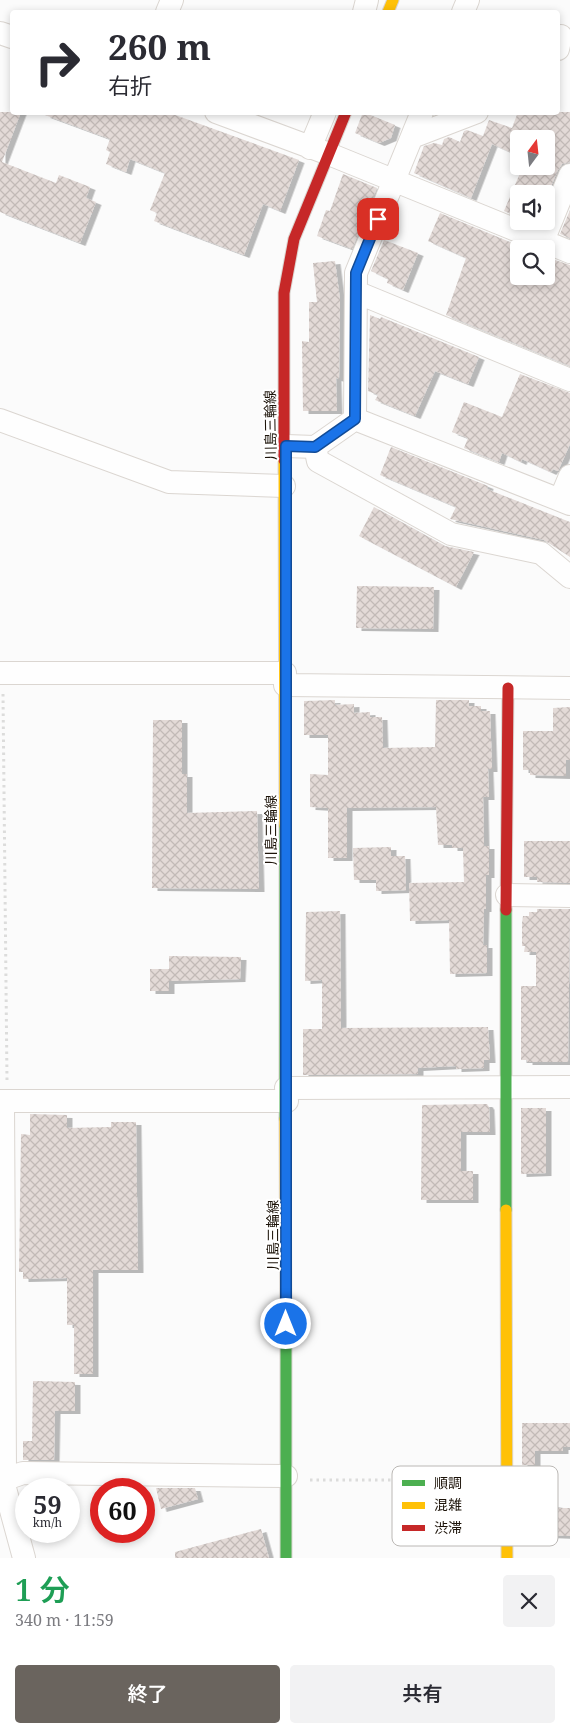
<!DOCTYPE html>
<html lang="ja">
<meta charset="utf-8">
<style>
:root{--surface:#fff;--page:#f2f2f3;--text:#2b2b33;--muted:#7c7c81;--accent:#6a645e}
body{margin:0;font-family:"Noto Serif","Noto Sans JP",serif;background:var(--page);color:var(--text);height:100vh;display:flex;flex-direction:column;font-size:19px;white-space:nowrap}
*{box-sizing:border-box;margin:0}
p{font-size:16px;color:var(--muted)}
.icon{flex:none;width:28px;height:28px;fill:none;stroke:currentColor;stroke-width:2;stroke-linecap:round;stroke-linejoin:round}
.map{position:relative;height:1558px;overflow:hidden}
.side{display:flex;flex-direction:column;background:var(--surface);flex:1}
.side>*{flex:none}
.hud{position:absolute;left:10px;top:10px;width:550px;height:105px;border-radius:5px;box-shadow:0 2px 8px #0003;background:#fff;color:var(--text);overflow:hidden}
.needle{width:32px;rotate:15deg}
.buttons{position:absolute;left:510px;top:130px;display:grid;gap:10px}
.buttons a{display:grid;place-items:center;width:45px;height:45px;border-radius:5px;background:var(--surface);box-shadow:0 2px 8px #0003;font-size:25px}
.speed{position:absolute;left:15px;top:1478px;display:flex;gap:10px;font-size:25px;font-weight:700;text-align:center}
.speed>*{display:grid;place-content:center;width:65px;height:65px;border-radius:50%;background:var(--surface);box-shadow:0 2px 8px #0003;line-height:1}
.speed small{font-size:12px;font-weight:400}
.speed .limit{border:8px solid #d22;background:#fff;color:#111}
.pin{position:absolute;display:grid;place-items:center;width:42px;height:42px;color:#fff;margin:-21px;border-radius:10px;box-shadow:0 2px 8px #0006}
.me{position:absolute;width:55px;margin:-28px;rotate:0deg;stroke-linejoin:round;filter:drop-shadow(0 0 4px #0008)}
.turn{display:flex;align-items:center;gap:18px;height:105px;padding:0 15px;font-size:22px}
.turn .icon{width:65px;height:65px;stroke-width:2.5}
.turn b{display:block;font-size:35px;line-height:42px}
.round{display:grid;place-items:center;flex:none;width:52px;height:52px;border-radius:5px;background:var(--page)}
.headline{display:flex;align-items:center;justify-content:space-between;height:85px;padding:0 15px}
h1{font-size:30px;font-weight:600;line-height:38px;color:#1e9e55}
.action{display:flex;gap:10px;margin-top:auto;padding:10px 15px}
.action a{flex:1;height:58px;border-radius:5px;background:var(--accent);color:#fff;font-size:20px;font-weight:600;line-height:58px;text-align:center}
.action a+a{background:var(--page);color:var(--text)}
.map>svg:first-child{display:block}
.building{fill:url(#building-cross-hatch);filter:url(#shadow)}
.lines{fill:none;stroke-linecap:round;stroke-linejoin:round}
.street-casing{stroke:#dbd6d1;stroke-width:24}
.fast-casing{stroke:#dbd6d1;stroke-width:13}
.slow-casing{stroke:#dbd6d1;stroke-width:13}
.jam-casing{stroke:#dbd6d1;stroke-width:13}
.path{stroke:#dcdcdb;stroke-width:3;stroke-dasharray:2.5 4;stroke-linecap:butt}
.street{stroke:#fefefe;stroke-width:22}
.fast{stroke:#4caf50;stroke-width:11}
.slow{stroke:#ffc107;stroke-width:11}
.jam{stroke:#c62828;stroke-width:11}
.route-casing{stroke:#114b97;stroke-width:12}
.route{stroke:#1a73e8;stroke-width:9}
.labels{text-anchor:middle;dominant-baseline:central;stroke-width:4;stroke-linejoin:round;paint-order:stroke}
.street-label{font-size:14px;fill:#1c1309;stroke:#fff}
.key{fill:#fff;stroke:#bbb8b5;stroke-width:1}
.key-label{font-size:14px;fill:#1c1309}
</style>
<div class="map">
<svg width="570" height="1558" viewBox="0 0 570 1558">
<defs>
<pattern id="building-cross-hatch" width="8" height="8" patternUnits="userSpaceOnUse" patternTransform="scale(1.25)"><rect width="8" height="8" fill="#e3dad7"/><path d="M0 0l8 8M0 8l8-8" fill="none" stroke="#c2bab7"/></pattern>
<filter id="shadow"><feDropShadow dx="5.5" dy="3" stdDeviation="0" flood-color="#0004"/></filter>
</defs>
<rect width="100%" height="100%" fill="#fbfbfb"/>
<!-- building -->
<path class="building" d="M 0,112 L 21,112 L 2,162 L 56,183 L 59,175 L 90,187 L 86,198 L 96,202 L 80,243 L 0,212 Z
M 45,112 L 167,112 L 299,160 L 280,211 L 263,204 L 244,255 L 154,221 L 157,213 L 150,210 L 165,173 L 130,159 L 126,172 L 106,164 L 110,152 L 106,150 L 110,139 L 45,115 Z
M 363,112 L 395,125 L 391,138 L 379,143 L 355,133 Z
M 518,112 L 570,112 L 570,162 L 562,164 L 558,170 L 546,198 L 546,194 L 519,194 L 519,217 L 504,211 L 523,166 L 546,166 L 546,139 L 519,139 L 519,156 L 492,144 L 471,198 L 414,173 L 424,146 L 434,143 L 442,145 L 444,139 L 449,137 L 460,142 L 464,131 L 467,130 L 483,136 L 489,120 L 512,128 Z
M 343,174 L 377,188 L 352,249 L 317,236 L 326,210 L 330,211 Z
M 570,210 L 570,238 L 560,234 Z
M 440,213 L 527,249 L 519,249 L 519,276 L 546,276 L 546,257 L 570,265 L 570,366 L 446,315 L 466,258 L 428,241 Z
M 384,240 L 418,253 L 403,290 L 387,283 L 388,279 L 371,271 Z
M 335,261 L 340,300 L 339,379 L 336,378 L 337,411 L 303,411 L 302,341 L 309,342 L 309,302 L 317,302 L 313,263 Z
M 370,315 L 380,319 L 381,317 L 479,357 L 468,384 L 435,371 L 415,416 L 375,400 L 378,395 L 368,391 Z
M 520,374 L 570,393 L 570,444 L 558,471 L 553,469 L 551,472 L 522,459 L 521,462 L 502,453 L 499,462 L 464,448 L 468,438 L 452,432 L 464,402 L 502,417 Z
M 391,447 L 488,486 L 487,489 L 570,522 L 570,557 L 544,540 L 450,519 L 456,507 L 380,475 Z
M 374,507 L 445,546 L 474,552 L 456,587 L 359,536 Z
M 357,586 L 434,587 L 433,629 L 356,628 Z
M 335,700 L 335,705 L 354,704 L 354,713 L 370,712 L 370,717 L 382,717 L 383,748 L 435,747 L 436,700 L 469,700 L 469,706 L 481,706 L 481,711 L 490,711 L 492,769 L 488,769 L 489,797 L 483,797 L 484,846 L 489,846 L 489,875 L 486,875 L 486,909 L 484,909 L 483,945 L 487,945 L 487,973 L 450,974 L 449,920 L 410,921 L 409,883 L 464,882 L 463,848 L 452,848 L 452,845 L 438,845 L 436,807 L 347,808 L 347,858 L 328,858 L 328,808 L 310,807 L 310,774 L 328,775 L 328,735 L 304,735 L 304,701 Z
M 570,707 L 570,760 L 566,760 L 566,776 L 530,775 L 530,770 L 523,770 L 523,731 L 553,731 L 553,708 Z
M 153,720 L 182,720 L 182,774 L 187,774 L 187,813 L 257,811 L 259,889 L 152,888 Z
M 524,841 L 570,841 L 570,883 L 537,882 L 537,877 L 524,877 Z
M 391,847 L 391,856 L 405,856 L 406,890 L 376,891 L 376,880 L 354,880 L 353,848 Z
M 537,909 L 570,909 L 568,1062 L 527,1062 L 527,1060 L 521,1060 L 521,986 L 536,986 L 536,952 L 524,952 L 525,946 L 522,946 L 522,923 L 523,916 L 529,916 L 529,912 L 537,912 Z
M 340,911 L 341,1028 L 488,1027 L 490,1060 L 484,1060 L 484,1068 L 456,1069 L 456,1066 L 418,1068 L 418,1074 L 303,1075 L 303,1029 L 322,1029 L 322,980 L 305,981 L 306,912 Z
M 169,956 L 241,957 L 240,979 L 169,981 L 169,991 L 150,991 L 150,969 L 169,969 L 169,975 Z
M 487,1104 L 489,1107 L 490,1132 L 461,1132 L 461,1171 L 473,1171 L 473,1200 L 421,1200 L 422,1105 Z
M 521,1108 L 546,1108 L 546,1173 L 521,1174 Z
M 30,1114 L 67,1115 L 67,1128 L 111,1127 L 111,1122 L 136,1122 L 138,1270 L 93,1270 L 93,1374 L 74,1374 L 74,1325 L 67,1325 L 67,1278 L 23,1279 L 23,1272 L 19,1272 L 21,1134 L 30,1135 Z
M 33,1381 L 75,1382 L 75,1411 L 55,1411 L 54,1460 L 23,1460 L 23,1441 L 32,1441 Z
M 522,1423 L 570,1423 L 570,1447 L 563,1447 L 563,1451 L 535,1451 L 535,1465 L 522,1465 Z
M 156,1488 L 195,1488 L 198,1499 L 161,1509 Z
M 525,1503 L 551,1504 L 558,1505 L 558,1508 L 570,1508 L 570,1536 L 524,1534 Z
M 261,1529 L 269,1558 L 175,1558 L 175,1552 Z"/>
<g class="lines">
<defs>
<path id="street" d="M 167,12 L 172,0
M 364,12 L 367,0
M 463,12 L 468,0
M 0,33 L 12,37
M 558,49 L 561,36
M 216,112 L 329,154 L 570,252
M 412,137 L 477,112
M 310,148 L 325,112
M 543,241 L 570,175
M 356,292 L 570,380
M 355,419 L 356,273 L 422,112
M 0,420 L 169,482 L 284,486
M 286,446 L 315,447 L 355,419 L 570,504
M 315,447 L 318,461 L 451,534 L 541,553 L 570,577
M 560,500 L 570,476
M 0,673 L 285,673
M 285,685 L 570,688
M 507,895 L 570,896
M 286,1088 L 570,1087
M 0,1101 L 287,1101
M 3,1101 L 5,1471 L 3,1481 L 24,1558
M 0,1481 L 23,1473 L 286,1476"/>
<path id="fast" d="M 285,826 L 285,1119
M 506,1210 L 506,910
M 286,1341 L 286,1558"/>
<path id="slow" d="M 388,12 L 393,0
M 284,460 L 285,826
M 285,1119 L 286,1341
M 506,1210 L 507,1558"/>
<path id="jam" d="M 284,460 L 284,293 L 294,239 L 346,112
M 506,910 L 508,688"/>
</defs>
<!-- street casing -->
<use href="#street" class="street-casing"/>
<!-- fast casing -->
<use href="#fast" class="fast-casing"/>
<!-- slow casing -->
<use href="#slow" class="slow-casing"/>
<!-- jam casing -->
<use href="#jam" class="jam-casing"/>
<!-- path -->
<path class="path" d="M 3,694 L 7,1080
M 310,1480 L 483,1480"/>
<!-- street -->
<use href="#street" class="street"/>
<!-- fast -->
<use href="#fast" class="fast"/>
<!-- slow -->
<use href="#slow" class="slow"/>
<!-- jam -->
<use href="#jam" class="jam"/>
</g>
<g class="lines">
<defs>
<path id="route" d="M 286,1324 L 286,446 L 315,447 L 355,419 L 356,273 L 378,219"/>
</defs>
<!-- route casing -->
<use href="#route" class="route-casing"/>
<!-- route -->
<use href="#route" class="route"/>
</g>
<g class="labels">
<!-- street labels -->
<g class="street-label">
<text transform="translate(270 425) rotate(-91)">川島三輪線</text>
<text transform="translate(270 830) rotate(-90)">川島三輪線</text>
<text transform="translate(272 1235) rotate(-90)">川島三輪線</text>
</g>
</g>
<!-- legend -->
<rect x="392" y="1466" width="166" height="80" rx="8" class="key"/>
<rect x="402" y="1480" width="23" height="6" fill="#4caf50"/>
<rect x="402" y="1502" width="23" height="7" fill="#ffc107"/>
<rect x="402" y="1525" width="23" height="6" fill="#c62828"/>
<g class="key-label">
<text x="434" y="1488">順調</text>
<text x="434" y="1510">混雑</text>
<text x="434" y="1533">渋滞</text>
</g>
</svg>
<div class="buttons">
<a><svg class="needle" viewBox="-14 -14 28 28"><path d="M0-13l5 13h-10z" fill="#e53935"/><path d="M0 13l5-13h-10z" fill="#7c7c81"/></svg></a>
<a><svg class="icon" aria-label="sound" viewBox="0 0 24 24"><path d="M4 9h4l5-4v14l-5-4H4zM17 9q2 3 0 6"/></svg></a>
<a><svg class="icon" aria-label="search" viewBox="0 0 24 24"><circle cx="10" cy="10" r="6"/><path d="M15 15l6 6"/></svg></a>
</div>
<div class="speed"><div>59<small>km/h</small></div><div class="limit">60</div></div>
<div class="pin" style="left:378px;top:219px;background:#d93025"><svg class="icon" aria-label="arrive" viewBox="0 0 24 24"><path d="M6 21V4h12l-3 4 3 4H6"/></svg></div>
<svg class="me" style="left:286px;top:1324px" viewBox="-20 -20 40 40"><circle r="17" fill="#1a73e8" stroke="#fff" stroke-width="3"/><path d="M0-11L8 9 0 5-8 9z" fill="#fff"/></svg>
<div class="hud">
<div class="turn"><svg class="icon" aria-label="right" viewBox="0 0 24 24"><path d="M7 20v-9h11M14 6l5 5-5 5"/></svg><div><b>260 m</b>右折</div></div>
</div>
</div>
<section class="side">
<div class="headline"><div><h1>1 分</h1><p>340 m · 11:59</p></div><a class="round"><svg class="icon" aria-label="close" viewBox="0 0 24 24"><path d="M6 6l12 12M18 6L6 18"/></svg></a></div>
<div class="action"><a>終了</a><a>共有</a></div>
</section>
